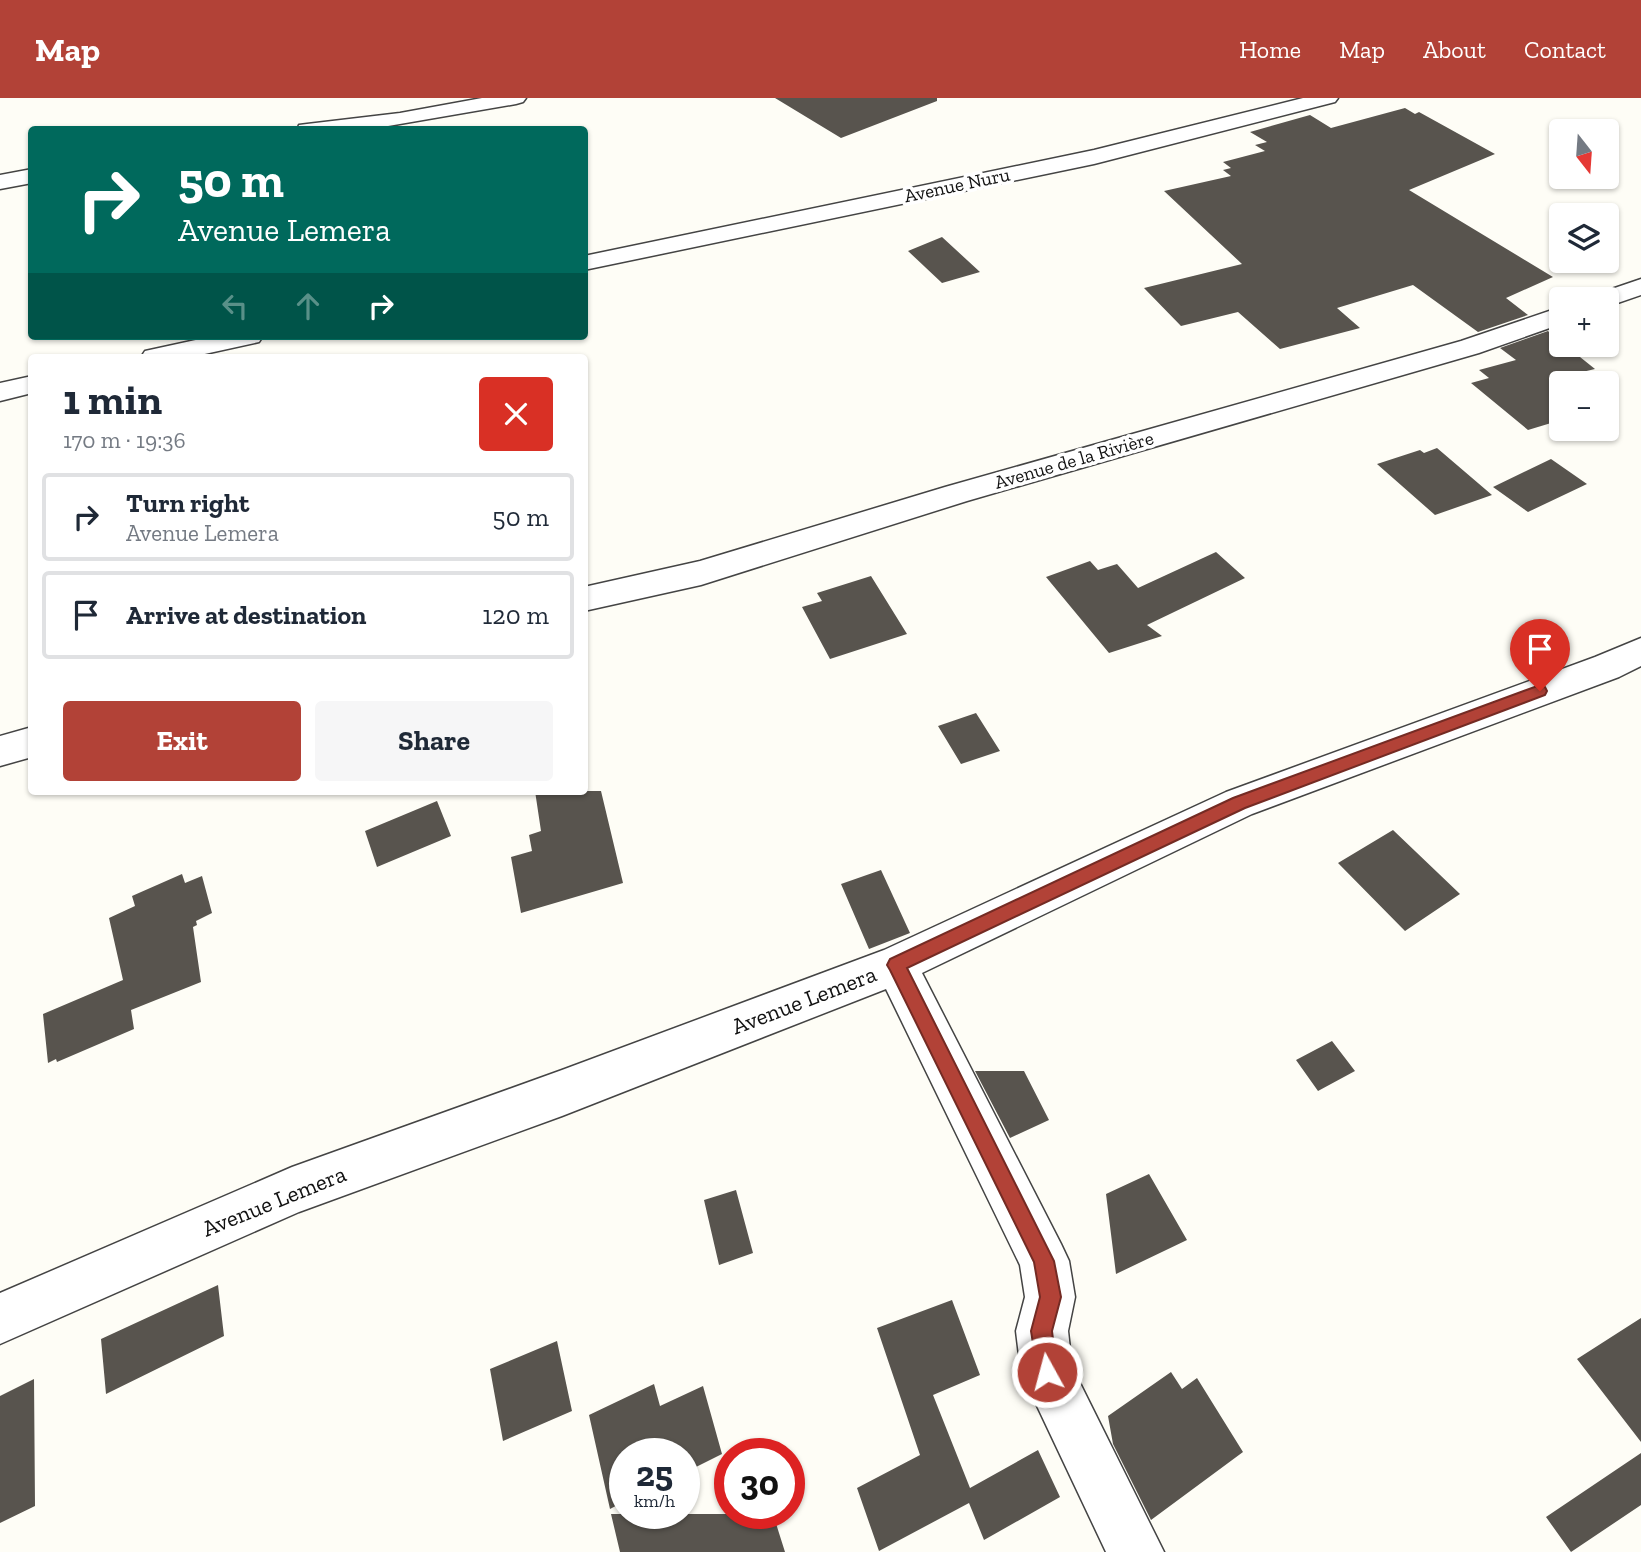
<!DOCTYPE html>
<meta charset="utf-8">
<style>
:root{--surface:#fff;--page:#f6f6f7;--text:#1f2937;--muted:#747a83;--line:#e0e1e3;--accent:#b24237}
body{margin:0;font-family:"Zilla Slab",serif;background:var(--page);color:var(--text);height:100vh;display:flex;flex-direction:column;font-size:26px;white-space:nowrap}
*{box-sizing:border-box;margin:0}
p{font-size:23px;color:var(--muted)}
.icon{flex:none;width:38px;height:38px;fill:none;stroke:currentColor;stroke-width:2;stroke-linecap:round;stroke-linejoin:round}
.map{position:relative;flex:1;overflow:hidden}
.drawer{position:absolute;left:28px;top:256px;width:560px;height:441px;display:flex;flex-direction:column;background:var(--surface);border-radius:7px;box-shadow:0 2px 5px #0004}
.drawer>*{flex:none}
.guide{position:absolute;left:28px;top:28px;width:560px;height:214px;border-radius:7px;box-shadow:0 2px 5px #0004;background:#00695c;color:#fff;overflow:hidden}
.needle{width:46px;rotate:163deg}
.fabs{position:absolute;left:1549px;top:21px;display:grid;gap:14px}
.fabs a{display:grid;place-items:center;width:70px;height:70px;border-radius:7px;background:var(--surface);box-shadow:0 2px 5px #0004;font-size:35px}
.speed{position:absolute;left:609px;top:1340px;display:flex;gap:14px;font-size:35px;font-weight:700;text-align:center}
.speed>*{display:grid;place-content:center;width:91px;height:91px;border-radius:50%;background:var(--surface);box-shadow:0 2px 5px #0004;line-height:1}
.speed small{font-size:18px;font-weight:400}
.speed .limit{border:10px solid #d22;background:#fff;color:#111}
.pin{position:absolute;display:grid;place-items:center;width:60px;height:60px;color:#fff;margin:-72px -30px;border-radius:50% 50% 50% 0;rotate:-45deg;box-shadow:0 0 7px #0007}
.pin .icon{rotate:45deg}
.me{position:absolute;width:77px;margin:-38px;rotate:353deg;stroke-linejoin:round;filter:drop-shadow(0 0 5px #0008)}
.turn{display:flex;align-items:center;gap:24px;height:147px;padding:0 35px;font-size:32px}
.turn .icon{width:91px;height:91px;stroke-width:2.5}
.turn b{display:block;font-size:49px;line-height:60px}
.lanes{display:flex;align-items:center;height:66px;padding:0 35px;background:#0003;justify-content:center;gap:35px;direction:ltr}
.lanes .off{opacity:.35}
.round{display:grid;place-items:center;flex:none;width:74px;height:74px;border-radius:7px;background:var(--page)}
.head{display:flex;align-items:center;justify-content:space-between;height:119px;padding:0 35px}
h1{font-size:42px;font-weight:800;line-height:52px}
.button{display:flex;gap:14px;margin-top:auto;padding:14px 35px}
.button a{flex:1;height:80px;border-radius:7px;background:var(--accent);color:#fff;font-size:28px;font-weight:800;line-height:80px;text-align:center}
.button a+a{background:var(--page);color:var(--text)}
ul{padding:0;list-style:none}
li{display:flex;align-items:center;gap:21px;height:88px;margin:0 14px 10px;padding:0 21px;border:4px solid var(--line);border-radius:7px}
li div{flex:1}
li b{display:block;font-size:26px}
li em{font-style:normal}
header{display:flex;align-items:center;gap:42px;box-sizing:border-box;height:98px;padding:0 35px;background:var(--accent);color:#fff}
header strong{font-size:33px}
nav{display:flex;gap:38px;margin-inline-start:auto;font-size:24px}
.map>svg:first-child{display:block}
.building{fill:#58544e}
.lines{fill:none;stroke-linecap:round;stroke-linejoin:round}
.minor-casing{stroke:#444;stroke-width:3}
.minor{fill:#fff;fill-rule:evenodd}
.route{fill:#b24237;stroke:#742b24;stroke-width:2}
.labels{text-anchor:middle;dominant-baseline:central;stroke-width:7;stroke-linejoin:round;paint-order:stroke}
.far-street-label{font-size:19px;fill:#111;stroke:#fff}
.street-label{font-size:23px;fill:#111;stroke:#fff}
</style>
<header>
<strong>Map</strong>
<nav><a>Home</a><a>Map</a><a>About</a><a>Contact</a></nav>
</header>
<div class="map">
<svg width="1641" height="1454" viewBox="0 0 1641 1454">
<rect width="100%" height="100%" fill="#fefdf6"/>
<!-- building -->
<path class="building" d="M 775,0 L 937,0 L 937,3 L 841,40 Z
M 1405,10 L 1415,16 L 1419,14 L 1495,56 L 1409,92 L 1553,179 L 1506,200 L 1528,217 L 1478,234 L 1413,187 L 1337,210 L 1360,230 L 1280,251 L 1238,214 L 1181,228 L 1144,190 L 1242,166 L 1164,93 L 1231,78 L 1223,72 L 1231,70 L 1223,64 L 1265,53 L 1255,47 L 1267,44 L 1250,34 L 1310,17 L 1331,30 Z
M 942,139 L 980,174 L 942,185 L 908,153 Z
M 1548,233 L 1561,247 L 1565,247 L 1595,271 L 1561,279 L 1561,322 L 1528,332 L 1471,285 L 1489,280 L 1479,272 L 1516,262 L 1500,250 Z
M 1437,350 L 1492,397 L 1435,417 L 1377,366 L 1420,352 L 1424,355 Z
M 1551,361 L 1587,386 L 1528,414 L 1493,389 Z
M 1216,454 L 1245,480 L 1147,527 L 1162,538 L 1109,555 L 1046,479 L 1090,463 L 1098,472 L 1117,466 L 1138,490 Z
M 871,478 L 907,536 L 830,561 L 802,509 L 822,503 L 817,495 Z
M 976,615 L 1000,653 L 961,666 L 938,628 Z
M 535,693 L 601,693 L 623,785 L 521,815 L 511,759 L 532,753 L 529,737 L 541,733 Z
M 437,703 L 451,738 L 377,769 L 365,733 Z
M 1393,732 L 1460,796 L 1405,833 L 1338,765 Z
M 881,772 L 910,835 L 869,851 L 841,786 Z
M 182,776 L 185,785 L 202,778 L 212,815 L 196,823 L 197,827 L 193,829 L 201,884 L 131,912 L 134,931 L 57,964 L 56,961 L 48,965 L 43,916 L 123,882 L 109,820 L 135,808 L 132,798 Z
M 1332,943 L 1355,973 L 1318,993 L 1296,962 Z
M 975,973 L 1024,973 L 1049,1022 L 1010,1040 Z
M 1149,1076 L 1187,1142 L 1116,1176 L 1106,1096 Z
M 736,1092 L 753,1155 L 719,1167 L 704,1102 Z
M 218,1187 L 224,1238 L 106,1296 L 101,1241 Z
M 952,1202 L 980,1277 L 933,1297 L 970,1390 L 1038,1352 L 1060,1399 L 984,1442 L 969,1405 L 879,1453 L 857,1390 L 920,1357 L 877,1230 Z
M 1641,1220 L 1641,1344 L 1577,1261 Z
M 557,1243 L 572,1313 L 503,1343 L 490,1271 Z
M 1171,1274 L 1182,1291 L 1197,1280 L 1243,1354 L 1151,1422 L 1113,1346 L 1108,1318 Z
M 34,1281 L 35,1408 L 0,1425 L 0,1298 Z
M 654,1286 L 660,1308 L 703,1288 L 722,1356 L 684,1375 L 684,1356 L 625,1356 L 625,1403 L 610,1411 L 589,1317 Z
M 1641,1355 L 1641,1407 L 1571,1454 L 1546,1419 Z
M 611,1416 L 773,1416 L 785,1454 L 620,1454 Z"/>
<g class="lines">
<defs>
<path id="minor" d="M 482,0 L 526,0 L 523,4 L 516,6 L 365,32 L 297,32 L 299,27 L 307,26 L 400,15 Z
M 1303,0 L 1338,0 L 1335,4 L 1094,66 L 584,172 L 584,158 L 1094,52 Z
M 32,71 L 32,85 L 0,91 L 0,77 Z
M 1641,181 L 1641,197 L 1606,209 L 1606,201 L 1593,201 L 1597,196 Z
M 1561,209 L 1561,226 L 1479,255 L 967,403 L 701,487 L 584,513 L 584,489 L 700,463 L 945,389 L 1461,243 Z
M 214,238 L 263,238 L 259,244 L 191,259 L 141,259 L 145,253 Z
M 32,278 L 32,295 L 0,303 L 0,285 Z
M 1641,540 L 1641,568 L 1619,579 L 1252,716 L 922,875 L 1061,1146 L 1069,1163 L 1075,1199 L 1068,1233 L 1072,1269 L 1164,1454 L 1106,1454 L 1021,1274 L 1016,1233 L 1025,1199 L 1020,1167 L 886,891 L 562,1018 L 299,1114 L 0,1246 L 0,1195 L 292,1069 L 562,972 L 884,852 L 1226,694 L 1595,559 Z
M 32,629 L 32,659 L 0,668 L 0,638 Z"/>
</defs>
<!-- minor casing -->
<use href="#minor" class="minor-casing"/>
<!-- minor -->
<use href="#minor" class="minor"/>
</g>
<!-- route -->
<path class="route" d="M 1540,587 L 1545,589 L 1547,593 L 1545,597 L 1245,710 L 907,870 L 1054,1163 L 1061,1199 L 1052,1233 L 1057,1274 L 1054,1282 L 1047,1285 L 1039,1282 L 1031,1233 L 1040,1199 L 1034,1164 L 890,872 L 887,867 L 890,861 L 1233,700 Z"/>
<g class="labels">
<!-- far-street labels -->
<g class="far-street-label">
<text transform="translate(957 87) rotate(-12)">Avenue Nuru</text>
<text transform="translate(1074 362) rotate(-16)">Avenue de la Rivière</text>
</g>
<!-- street labels -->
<g class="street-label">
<text transform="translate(804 902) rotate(-21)">Avenue Lemera</text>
<text transform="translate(274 1103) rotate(-22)">Avenue Lemera</text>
</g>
</g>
</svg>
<div class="fabs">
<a><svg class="needle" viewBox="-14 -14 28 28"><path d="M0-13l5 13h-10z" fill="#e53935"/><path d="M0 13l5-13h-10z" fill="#747a83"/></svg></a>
<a><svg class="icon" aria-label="layers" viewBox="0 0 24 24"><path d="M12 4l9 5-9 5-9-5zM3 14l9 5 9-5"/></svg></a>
<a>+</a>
<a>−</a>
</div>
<div class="speed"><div>25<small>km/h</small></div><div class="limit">30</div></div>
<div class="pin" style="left:1540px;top:593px;background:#d93025"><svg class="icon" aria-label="arrive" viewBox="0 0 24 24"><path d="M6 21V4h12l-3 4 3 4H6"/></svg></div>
<svg class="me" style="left:1047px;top:1274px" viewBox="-20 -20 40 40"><circle r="17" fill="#b24237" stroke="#fff" stroke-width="3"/><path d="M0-11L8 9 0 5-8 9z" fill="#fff"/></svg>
<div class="guide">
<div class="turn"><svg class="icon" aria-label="right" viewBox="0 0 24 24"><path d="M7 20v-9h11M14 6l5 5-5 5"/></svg><div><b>50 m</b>Avenue Lemera</div></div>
<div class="lanes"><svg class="icon off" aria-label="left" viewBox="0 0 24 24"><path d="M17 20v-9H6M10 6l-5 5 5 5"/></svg><svg class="icon off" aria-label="ahead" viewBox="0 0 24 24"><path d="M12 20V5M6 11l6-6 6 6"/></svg><svg class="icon" aria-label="right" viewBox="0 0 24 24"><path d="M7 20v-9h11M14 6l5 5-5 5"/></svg></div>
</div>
<section class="drawer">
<div class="head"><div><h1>1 min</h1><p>170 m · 19:36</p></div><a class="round" style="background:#d93025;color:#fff"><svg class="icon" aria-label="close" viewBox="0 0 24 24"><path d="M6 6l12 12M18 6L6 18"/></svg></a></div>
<ul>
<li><svg class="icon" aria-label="right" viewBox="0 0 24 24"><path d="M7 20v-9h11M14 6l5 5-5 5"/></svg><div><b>Turn right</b><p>Avenue Lemera</p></div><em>50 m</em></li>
<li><svg class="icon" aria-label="arrive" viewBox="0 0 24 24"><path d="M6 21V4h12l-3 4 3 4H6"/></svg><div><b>Arrive at destination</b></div><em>120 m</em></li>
</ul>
<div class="button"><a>Exit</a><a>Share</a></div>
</section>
</div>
